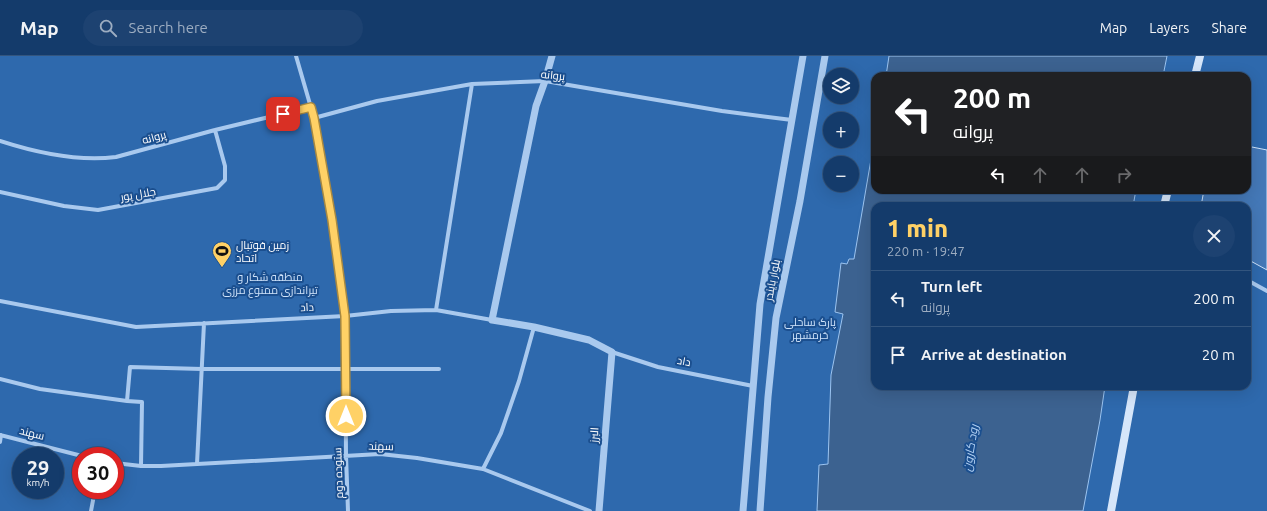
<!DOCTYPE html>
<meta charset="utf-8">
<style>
:root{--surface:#143b6b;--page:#1d4271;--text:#f1f3f6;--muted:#9dadc1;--line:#33557e;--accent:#ffd166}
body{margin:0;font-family:Ubuntu,Cairo,sans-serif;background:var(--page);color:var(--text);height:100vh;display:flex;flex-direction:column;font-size:15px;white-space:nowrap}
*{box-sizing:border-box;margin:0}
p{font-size:13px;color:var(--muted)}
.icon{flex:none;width:22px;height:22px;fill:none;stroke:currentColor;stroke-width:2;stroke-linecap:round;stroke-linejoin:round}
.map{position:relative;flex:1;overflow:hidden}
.sheet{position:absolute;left:871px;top:146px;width:380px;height:188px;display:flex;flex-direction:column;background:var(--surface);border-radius:12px;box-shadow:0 4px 16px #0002,0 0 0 1px var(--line)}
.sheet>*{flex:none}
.banner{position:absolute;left:871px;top:16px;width:380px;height:122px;border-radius:12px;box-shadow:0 4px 16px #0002,0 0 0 1px var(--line);background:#202124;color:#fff;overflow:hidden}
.fabs{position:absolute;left:823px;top:12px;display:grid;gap:8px}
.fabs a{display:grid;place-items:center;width:36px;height:36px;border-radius:50%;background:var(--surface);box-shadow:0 4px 16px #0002,0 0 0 1px var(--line);font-size:20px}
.speed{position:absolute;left:12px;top:391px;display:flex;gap:8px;font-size:20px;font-weight:700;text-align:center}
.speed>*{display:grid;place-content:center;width:52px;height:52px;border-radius:50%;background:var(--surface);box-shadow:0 4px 16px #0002,0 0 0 1px var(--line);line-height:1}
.speed small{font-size:10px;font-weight:400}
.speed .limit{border:6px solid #d22;background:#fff;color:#111}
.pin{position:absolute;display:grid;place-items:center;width:34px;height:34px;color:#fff;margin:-17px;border-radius:8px;box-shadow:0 2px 6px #0006}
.me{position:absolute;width:44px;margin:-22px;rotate:0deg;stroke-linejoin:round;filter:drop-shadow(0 0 3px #0008)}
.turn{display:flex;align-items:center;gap:14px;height:84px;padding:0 16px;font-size:18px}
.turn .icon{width:52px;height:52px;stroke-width:2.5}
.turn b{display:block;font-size:28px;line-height:34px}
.lanes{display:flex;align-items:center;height:38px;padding:0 16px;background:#0003;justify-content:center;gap:20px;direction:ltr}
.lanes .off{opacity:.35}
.round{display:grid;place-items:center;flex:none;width:42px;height:42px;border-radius:21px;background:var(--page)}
.summary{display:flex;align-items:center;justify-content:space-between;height:68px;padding:0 16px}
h1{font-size:24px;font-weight:800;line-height:30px;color:var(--accent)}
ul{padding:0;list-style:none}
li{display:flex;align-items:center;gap:12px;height:56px;padding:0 16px;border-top:1px solid var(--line)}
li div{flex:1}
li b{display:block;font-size:15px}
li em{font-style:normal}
header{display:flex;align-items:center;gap:24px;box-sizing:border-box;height:56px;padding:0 20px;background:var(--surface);border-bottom:1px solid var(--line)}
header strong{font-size:19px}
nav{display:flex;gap:22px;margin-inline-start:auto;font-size:14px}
.search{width:280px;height:36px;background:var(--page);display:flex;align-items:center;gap:10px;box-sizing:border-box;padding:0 14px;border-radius:22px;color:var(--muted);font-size:15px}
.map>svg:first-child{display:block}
.green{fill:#2e69ad;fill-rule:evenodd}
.water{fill:#3c6290;stroke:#9cc4f0}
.building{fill:#4478b7;stroke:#cfe3fa}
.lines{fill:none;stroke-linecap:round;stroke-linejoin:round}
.minor{stroke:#a9c9ee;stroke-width:4}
.tertiary{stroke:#a9c9ee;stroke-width:7}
.secondary{stroke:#d6e6fa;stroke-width:8}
.route-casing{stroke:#a68842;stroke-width:10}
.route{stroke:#ffd166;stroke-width:7}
.labels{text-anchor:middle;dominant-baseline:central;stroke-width:4;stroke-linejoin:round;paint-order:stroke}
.street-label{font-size:11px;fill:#fff;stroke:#1b4f8f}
.poi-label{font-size:11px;fill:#fff;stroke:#1b4f8f;text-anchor:start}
.park-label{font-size:11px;fill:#cfe3fa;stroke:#1b4f8f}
.water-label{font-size:12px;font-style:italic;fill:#b5d3f5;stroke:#1b4f8f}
</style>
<header>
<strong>Map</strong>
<div class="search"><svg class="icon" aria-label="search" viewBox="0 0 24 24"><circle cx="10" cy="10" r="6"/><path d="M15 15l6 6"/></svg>Search here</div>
<nav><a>Map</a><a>Layers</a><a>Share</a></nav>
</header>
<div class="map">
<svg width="1267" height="455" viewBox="0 0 1267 455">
<rect width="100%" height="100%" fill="#1b4f8f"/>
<!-- green -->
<path class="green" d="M 0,0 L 1267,0 L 1267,455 L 0,455 ZM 830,19 L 852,19 L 852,41 L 830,41 ZM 875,20 L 1247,20 L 1247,134 L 875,134 ZM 830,63 L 852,63 L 852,85 L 830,85 ZM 830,107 L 852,107 L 852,129 L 830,129 ZM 875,150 L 1247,150 L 1247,330 L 875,330 ZM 21,400 L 55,400 L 55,434 L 21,434 ZM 81,400 L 115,400 L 115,434 L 81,434 Z"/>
<!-- water -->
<path class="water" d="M 889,0 L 1167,0 L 1163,20 L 886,20 Z
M 875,80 L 875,134 L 1136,134 L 1133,150 L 875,150 L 875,330 L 1105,330 L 1100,364 L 1083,455 L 817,455 L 819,409 L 828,408 L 831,319 L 843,258 L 835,256 L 841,207 L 847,208 L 849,203 L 854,203 Z"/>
<!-- building -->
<path class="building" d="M 1247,90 L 1267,94 L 1267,214 L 1247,203 L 1247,150 L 1201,150 L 1204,134 L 1247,134 Z"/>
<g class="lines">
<!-- minor -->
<path class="minor" d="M 296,0 L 314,62 L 332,164 L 345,260 L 346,399 L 348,455
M 314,62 L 377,45 L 472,28 L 545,25 L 722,55 L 792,64
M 0,85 C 37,97 77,106 116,101 L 215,74 L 311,51
M 0,136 L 64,150 L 98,154 L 217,132 L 225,124 L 225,110 L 215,74
M 1247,224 L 1267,235
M 0,245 L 136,271 L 345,260 L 391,255 L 436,254 L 492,264
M 436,254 L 472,28
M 612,296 L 658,311 L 753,330
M 0,323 L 40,333 L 127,345 L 130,311 L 202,313 L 439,313
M 127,345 L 142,346 L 141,410
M 0,379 L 82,400
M 0,386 L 1,379
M 115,407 L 141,410 L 161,410 L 380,398 L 417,402 L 483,413 L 590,455
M 197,408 L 204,267
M 483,413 L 501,377 L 519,325 L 534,271
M 91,455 L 95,434"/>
<!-- tertiary -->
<path class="tertiary" d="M 552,0 L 545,25 L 536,50 L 492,264 L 534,271 L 589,284 L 612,296 L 599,455
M 743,455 L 760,248 L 803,0
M 760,455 L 768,341 L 776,262 L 800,145 L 825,0"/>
<!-- secondary -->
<path class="secondary" d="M 1195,20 L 1200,0
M 1164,150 L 1168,134
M 1111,455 L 1134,330"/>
</g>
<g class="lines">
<defs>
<path id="route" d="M 283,58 L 311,51 L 314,62 L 332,164 L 345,260 L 346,360"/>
</defs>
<!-- route casing -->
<use href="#route" class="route-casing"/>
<!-- route -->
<use href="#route" class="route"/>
</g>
<!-- icons -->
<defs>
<symbol id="stadium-pin" viewBox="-11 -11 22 30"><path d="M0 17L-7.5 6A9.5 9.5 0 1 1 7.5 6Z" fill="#ffd166" stroke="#1b4f8f"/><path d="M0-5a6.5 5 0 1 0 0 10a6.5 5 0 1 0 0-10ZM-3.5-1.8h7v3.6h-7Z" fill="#111"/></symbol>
</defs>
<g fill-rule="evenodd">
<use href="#stadium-pin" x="211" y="184" width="22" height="30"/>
</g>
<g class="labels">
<!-- street labels -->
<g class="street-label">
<text transform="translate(553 19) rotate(6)">پروانه</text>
<text transform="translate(154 81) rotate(-15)">پروانه</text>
<text transform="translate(138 138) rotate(-10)">جلال پور</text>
<text transform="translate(772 224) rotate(-79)">بلوار بایندر</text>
<text transform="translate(307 251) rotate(-3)">داد</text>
<text transform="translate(684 305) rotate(11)">داد</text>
<text transform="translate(32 377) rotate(14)">سهند</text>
<text transform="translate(594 379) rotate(-86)">البرز</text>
<text transform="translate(381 390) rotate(2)">سهند</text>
<text transform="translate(338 417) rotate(-92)">ستوده دوم</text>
</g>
<!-- poi labels -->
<g class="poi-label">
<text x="236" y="189">زمین فوتبال<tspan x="236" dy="13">اتحاد</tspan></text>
</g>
<!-- park labels -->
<g class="park-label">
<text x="270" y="221">منطقه شکار و<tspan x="270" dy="13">تیراندازی ممنوع مرزی</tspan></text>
<text x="810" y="266">پارک ساحلی<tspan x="810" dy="13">خرمشهر</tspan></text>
</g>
<!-- water labels -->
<g class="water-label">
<text transform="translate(970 392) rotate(-81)">رود کارون</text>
</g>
</g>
</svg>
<div class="fabs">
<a><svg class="icon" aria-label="layers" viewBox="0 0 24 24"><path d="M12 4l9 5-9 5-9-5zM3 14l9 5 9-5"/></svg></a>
<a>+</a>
<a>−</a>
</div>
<div class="speed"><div>29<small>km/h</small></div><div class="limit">30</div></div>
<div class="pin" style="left:283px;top:58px;background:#d93025"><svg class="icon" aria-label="arrive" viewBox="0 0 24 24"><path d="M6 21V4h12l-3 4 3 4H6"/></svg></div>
<svg class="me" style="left:346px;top:360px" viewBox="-20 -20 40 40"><circle r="17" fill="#ffd166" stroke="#fff" stroke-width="3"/><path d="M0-11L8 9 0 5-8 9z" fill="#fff"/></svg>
<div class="banner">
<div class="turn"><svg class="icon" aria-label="left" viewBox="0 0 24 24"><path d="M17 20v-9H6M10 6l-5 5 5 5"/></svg><div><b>200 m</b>پروانه</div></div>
<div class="lanes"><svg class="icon" aria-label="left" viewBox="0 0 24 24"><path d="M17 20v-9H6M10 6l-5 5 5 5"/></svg><svg class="icon off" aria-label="ahead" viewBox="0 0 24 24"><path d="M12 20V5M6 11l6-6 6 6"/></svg><svg class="icon off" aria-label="ahead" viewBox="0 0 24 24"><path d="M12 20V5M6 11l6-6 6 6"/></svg><svg class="icon off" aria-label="right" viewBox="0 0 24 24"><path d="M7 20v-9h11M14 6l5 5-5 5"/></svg></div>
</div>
<section class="sheet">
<div class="summary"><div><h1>1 min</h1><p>220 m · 19:47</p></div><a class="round"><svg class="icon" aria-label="close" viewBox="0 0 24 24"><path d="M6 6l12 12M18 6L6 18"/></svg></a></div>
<ul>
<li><svg class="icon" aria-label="left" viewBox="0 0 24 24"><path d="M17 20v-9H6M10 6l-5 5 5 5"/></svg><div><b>Turn left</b><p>پروانه</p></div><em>200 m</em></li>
<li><svg class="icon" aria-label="arrive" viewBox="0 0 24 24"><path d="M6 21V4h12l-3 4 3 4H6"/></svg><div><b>Arrive at destination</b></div><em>20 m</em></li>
</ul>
</section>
</div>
